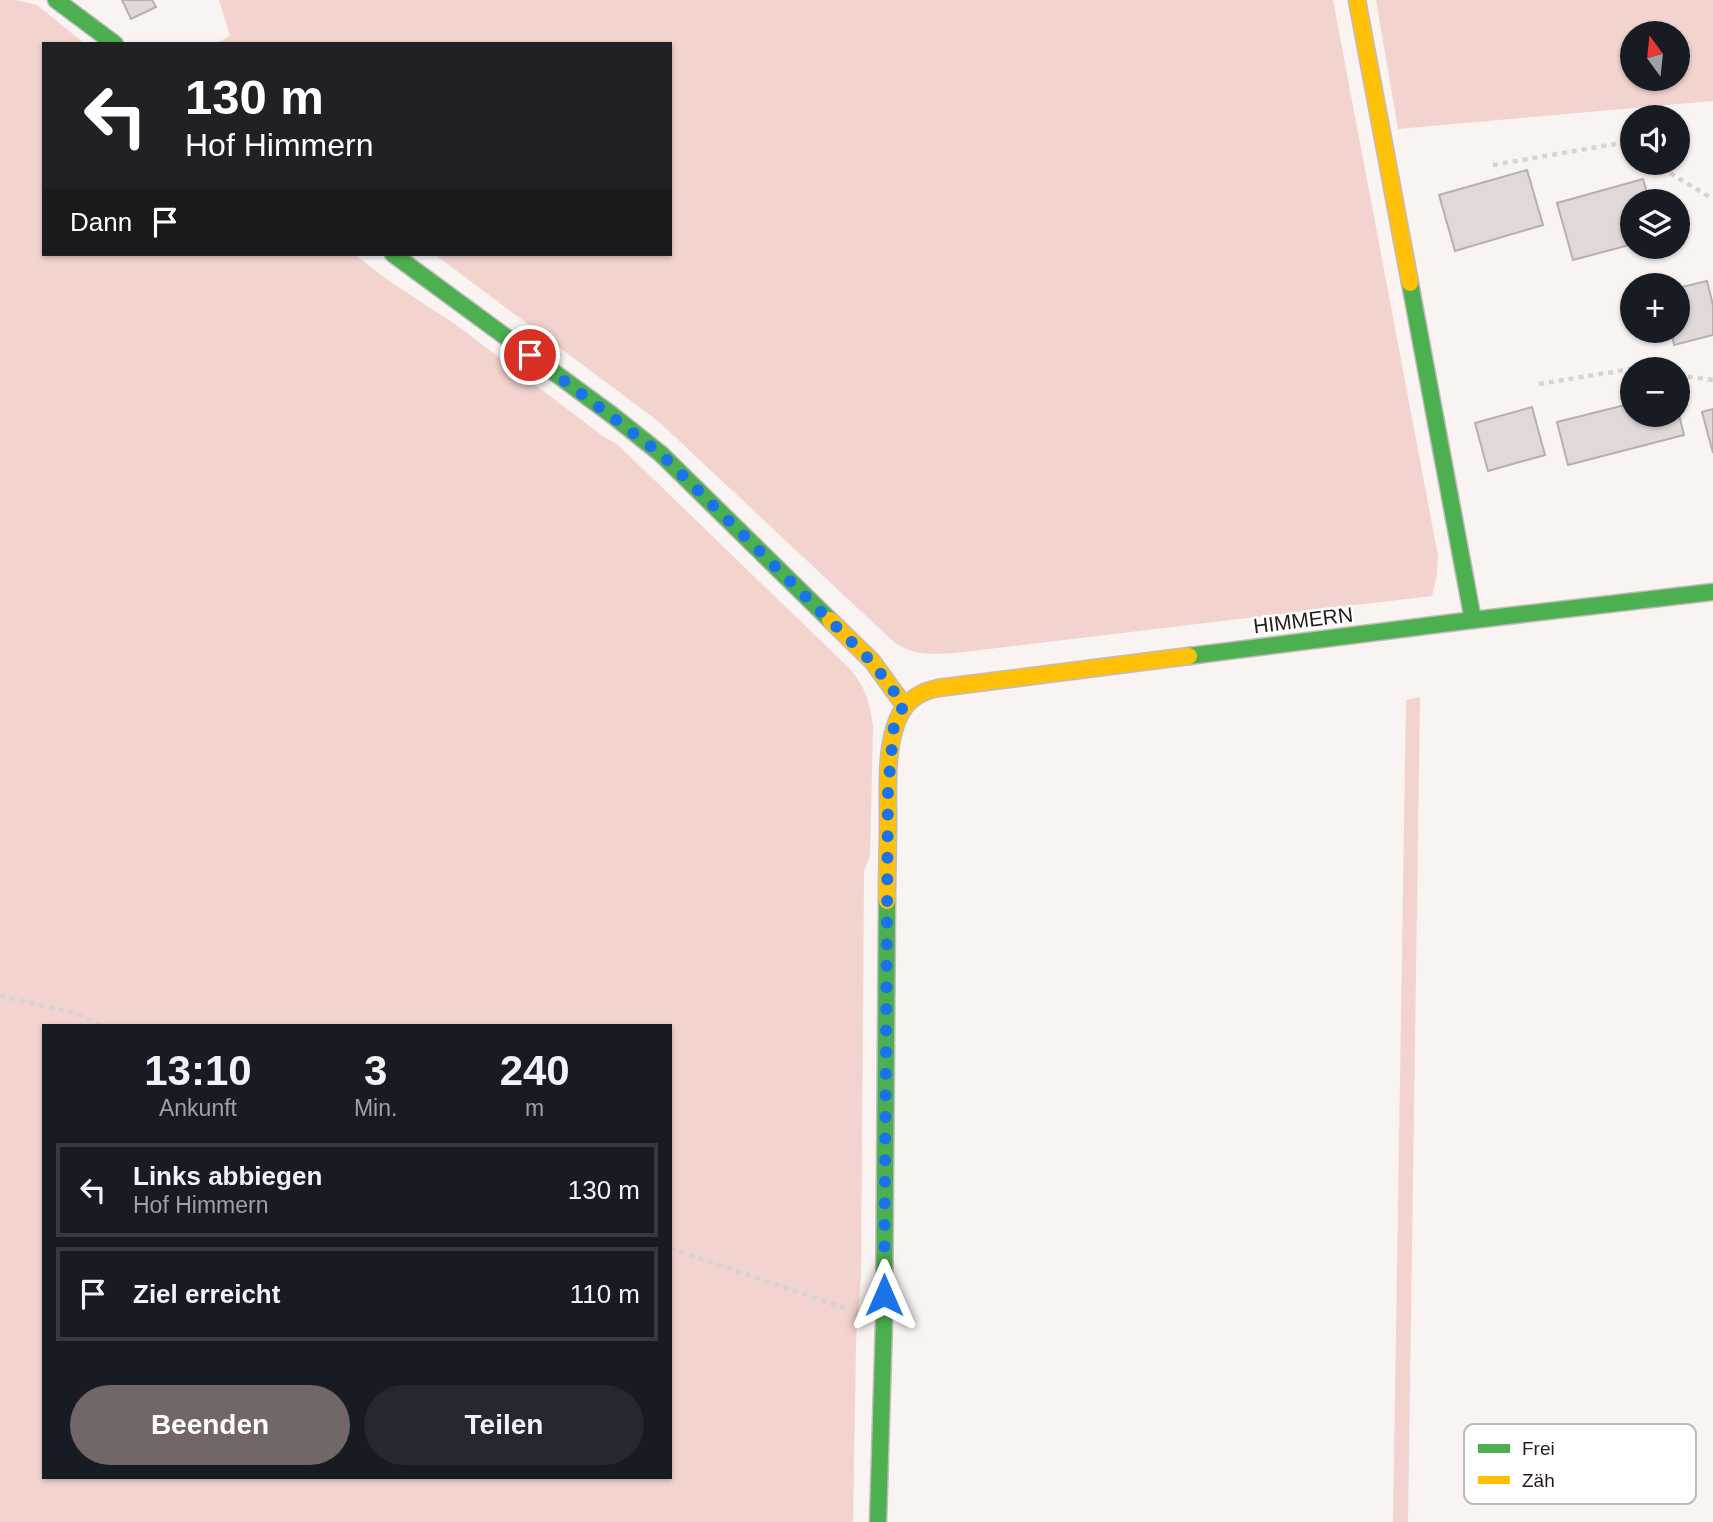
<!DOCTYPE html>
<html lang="de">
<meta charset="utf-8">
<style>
:root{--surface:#171b24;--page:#242831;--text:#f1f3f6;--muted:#9ea1a6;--line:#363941;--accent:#706766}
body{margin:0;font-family:Arial,sans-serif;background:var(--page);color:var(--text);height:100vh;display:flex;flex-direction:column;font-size:26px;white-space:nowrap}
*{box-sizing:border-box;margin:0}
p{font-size:23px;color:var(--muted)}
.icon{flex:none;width:38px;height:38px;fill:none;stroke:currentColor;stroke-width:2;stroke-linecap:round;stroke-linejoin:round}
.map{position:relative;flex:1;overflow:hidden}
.side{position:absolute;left:42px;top:1024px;width:630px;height:455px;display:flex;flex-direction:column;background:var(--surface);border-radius:0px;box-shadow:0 2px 5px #0004}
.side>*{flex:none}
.guide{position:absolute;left:42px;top:42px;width:630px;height:214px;border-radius:0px;box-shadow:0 2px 5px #0004;background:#202124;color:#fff;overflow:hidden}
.needle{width:46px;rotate:345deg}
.buttons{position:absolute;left:1620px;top:21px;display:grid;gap:14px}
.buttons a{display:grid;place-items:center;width:70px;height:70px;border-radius:50%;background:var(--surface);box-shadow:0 2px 5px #0004;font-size:35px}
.pin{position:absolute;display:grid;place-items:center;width:60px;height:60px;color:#fff;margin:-30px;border:4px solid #fff;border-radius:50%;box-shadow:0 2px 7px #0007}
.me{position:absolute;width:77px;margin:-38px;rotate:0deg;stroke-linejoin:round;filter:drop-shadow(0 0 5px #0008)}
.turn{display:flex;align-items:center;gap:24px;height:147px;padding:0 28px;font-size:32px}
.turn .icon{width:91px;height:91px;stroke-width:2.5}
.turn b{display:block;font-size:49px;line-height:60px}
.then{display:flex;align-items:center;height:66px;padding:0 28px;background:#0003;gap:14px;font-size:26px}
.eta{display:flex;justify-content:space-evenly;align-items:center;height:119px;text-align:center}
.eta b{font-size:42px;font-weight:800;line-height:49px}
.action{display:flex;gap:14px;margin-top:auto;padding:14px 28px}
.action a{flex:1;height:80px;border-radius:42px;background:var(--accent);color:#fff;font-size:28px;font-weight:800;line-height:80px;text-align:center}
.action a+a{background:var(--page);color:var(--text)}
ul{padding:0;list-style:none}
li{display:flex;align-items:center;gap:21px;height:94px;margin:0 14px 10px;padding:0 14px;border:4px solid var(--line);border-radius:0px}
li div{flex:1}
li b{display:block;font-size:26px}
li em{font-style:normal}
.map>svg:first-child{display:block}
.green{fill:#f2d3ce;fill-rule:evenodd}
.building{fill:#e1d9d8;stroke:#b7afae;stroke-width:2}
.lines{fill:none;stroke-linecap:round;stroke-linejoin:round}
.fast-casing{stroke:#c3bbba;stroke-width:19}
.slow-casing{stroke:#c3bbba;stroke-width:19}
.path{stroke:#d5d3d3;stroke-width:4.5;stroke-dasharray:5 5;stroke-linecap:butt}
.fast{stroke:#4caf50;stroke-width:16}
.slow{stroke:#ffc107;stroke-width:16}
.route{stroke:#1a73e8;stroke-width:12;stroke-dasharray:0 21.6}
.labels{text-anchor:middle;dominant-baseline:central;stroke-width:5;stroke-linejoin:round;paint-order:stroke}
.street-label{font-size:21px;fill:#261c1a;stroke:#fff}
.key{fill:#fff;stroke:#bebbba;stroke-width:2}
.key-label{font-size:19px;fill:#261c1a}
</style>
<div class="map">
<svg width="1713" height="1522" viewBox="0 0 1713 1522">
<rect width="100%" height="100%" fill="#f9f3f2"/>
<!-- green -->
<path class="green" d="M 0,0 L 16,0 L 37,5 L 85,44 L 44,44 L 44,254 L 354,254 L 389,281 L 455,324 L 604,437 L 617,444 L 849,668 C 866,688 869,700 873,726 L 870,856 L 864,871 L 861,1275 L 856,1342 L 853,1522 L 0,1522 ZM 44,1026 L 670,1026 L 670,1477 L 44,1477 Z
M 219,0 L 1333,0 L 1438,556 L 1437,574 L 1432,596 L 955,653 C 932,654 915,656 895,643 L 658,421 L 434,254 L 670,254 L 670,44 L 215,44 L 230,36 Z
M 1376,0 L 1713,0 L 1713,101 L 1398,129 ZM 1633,33 L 1678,33 L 1678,79 L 1633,79 Z
M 1420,697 L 1408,1522 L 1393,1522 L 1406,700 Z"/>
<!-- building -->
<path class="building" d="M 122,0 L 152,0 L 156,7 L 131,19 Z
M 1527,170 L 1543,225 L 1455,251 L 1439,195 Z
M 1643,179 L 1649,201 L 1633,201 L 1633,244 L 1573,260 L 1557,203 Z
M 1707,281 L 1713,305 L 1713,335 L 1674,345 L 1671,331 L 1678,331 L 1678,288 Z
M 1633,403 L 1633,415 L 1678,415 L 1678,411 L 1684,435 L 1568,465 L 1557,422 Z
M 1532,407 L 1545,455 L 1488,471 L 1475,423 Z
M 1713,409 L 1713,453 L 1702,412 Z"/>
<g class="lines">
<defs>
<path id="fast" d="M 56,0 L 115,44
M 393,254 L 612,415 L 661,454 L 830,620
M 1410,283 L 1473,620
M 1189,656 L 1473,620 L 1713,592
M 878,1522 L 884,1322 L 887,901"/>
<path id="slow" d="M 1357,0 L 1410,283
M 830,620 L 872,661 L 904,705
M 887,901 C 887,874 888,846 888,819 C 888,787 885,739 902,711 C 910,698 923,691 938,688 L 1189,656"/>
</defs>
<!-- fast casing -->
<use href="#fast" class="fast-casing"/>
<!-- slow casing -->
<use href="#slow" class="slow-casing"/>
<!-- path -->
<path class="path" d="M 1653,163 L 1713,199
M 1493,165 L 1621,143 L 1633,150
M 1678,375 L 1713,380
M 1539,384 L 1637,368 L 1643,369
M 0,996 L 75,1013 L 102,1026
M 670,1248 L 850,1310"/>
<!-- fast -->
<use href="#fast" class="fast"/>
<!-- slow -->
<use href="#slow" class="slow"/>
</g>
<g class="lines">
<!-- route -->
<path class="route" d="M 530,355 L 661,454 L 872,662 L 904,705 L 894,724 L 888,789 L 884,1295"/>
</g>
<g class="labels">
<!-- street labels -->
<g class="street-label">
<text transform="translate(1303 620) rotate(-7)">HIMMERN</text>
</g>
</g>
<!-- legend -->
<rect x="1464" y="1424" width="232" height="80" rx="10" class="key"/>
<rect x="1478" y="1444" width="32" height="9" fill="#4caf50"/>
<rect x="1478" y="1476" width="32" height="8" fill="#ffc107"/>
<g class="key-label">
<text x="1522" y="1455">Frei</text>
<text x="1522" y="1487">Zäh</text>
</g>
</svg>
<div class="buttons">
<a><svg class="needle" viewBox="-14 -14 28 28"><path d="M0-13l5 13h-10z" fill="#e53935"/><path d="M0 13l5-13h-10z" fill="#9ea1a6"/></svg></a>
<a><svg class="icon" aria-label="sound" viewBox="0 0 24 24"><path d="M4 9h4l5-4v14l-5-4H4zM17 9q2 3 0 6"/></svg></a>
<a><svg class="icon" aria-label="layers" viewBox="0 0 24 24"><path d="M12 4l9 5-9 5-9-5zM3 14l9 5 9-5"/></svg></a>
<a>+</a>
<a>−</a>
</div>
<div class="pin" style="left:530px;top:355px;background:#d93025"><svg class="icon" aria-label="arrive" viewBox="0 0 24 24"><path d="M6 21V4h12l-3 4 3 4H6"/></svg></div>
<svg class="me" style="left:884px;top:1295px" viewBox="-20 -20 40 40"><path d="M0-17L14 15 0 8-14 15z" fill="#1a73e8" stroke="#fff" stroke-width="4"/></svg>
<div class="guide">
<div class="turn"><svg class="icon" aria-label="left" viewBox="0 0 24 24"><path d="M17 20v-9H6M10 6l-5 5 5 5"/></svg><div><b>130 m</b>Hof Himmern</div></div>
<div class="then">Dann<svg class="icon" aria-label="arrive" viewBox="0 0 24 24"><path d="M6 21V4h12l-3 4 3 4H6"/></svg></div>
</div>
<section class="side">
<div class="eta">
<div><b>13:10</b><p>Ankunft</p></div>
<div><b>3</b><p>Min.</p></div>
<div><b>240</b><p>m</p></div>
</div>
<ul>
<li><svg class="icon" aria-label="left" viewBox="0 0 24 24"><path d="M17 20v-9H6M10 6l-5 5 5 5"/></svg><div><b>Links abbiegen</b><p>Hof Himmern</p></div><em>130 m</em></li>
<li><svg class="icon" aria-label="arrive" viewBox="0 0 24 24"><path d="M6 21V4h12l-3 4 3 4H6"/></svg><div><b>Ziel erreicht</b></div><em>110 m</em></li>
</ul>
<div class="action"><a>Beenden</a><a>Teilen</a></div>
</section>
</div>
